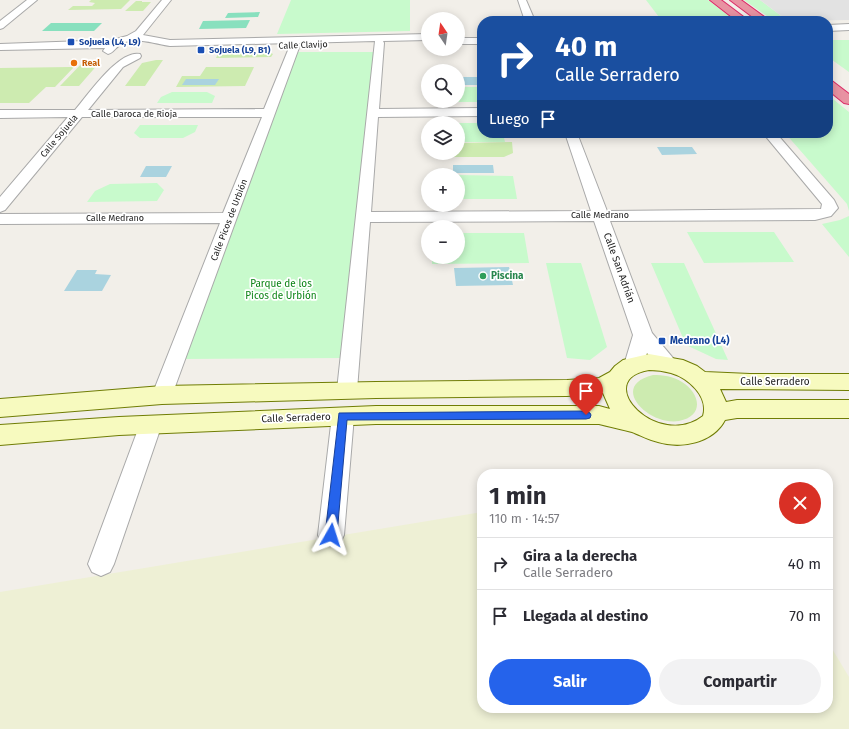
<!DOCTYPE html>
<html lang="es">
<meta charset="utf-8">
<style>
:root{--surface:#fff;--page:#f2f2f3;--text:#2b2b33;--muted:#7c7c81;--line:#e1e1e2;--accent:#2563eb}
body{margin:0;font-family:"Fira Sans",sans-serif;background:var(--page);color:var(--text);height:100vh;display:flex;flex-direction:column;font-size:15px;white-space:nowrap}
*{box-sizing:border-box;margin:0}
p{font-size:13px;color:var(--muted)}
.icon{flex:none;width:22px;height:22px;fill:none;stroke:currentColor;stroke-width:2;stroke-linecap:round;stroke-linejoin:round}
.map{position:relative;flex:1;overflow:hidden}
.panel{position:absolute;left:477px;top:469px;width:356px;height:244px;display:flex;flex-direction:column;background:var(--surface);border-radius:16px;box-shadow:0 2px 10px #0003}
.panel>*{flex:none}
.hud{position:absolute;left:477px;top:16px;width:356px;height:122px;border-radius:16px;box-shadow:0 2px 10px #0003;background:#1a4fa0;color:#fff;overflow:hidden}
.needle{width:26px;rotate:347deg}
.controls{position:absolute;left:421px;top:12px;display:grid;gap:8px}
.controls a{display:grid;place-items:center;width:44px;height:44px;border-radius:50%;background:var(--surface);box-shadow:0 2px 10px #0003;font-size:20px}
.pin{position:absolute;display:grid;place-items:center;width:34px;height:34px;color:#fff;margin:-41px -17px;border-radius:50% 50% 50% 0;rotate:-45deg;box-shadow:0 0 4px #0007}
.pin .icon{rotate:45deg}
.me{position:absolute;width:44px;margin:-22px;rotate:6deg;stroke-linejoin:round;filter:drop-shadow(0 0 3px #0008)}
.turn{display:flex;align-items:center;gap:14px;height:84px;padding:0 12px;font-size:18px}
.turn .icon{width:52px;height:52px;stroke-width:2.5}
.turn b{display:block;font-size:28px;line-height:34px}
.then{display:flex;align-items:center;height:38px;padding:0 12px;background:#0003;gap:8px;font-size:15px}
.round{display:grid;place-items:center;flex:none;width:42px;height:42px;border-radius:21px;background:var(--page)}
.headline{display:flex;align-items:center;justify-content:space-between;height:68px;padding:0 12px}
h1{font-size:24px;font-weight:700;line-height:30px}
.cta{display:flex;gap:8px;margin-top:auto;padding:8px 12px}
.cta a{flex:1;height:46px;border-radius:24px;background:var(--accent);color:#fff;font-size:16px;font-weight:700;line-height:46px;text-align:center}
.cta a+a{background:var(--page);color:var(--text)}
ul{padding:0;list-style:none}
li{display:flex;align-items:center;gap:12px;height:52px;padding:0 12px;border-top:1px solid var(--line)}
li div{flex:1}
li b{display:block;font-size:15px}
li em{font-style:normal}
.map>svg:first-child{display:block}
.farmland{fill:#eef0d5}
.grass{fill:#cdebb0}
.park{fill:#c8facc}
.pitch{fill:#88e0be}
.parking{fill:#e2e2e2}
.water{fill:#aad3df}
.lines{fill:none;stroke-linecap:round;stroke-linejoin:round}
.street-casing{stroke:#a9a9a9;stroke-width:2}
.secondary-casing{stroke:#707d05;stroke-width:2}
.highway-casing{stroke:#dc2a67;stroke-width:2}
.street{fill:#fff;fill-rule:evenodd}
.secondary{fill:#f7fabf;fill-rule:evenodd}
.highway{fill:#e892a2;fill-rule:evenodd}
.route{fill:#2563eb;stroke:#184099}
.transit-dot{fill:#1a4fb4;stroke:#fff;stroke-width:1.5}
.food-dot{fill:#e8710a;stroke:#fff;stroke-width:1.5}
.leisure-dot{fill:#2e9e5b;stroke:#fff;stroke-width:1.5}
.labels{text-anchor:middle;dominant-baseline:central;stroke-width:3.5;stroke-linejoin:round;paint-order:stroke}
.far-transit-label{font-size:9px;font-weight:bold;fill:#164399;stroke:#fff;text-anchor:start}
.far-street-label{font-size:9px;fill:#222;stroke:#fff}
.far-food-label{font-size:9px;font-weight:bold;fill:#c56008;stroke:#fff;text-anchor:start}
.street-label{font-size:10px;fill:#222;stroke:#fff}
.leisure-label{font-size:10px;font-weight:bold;fill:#27864d;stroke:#fff;text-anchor:start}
.park-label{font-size:10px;fill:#0c8416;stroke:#fff}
.transit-label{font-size:10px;font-weight:bold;fill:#164399;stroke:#fff;text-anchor:start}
</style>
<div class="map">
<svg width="849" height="729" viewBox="0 0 849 729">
<rect width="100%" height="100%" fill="#f2efe9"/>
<!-- farmland -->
<path class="farmland" d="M 482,512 L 482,708 L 828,708 L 828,642 L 849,677 L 849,729 L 0,729 L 0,592 Z"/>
<!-- grass -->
<path class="grass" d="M 91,0 L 130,0 L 121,9 L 68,10 L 73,6 L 92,6 L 95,3 L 89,2 Z
M 136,1 L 142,1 L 142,2 L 151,2 L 143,11 L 125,11 Z
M 269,52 L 273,54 L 271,57 L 216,58 L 218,54 Z
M 85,60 L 92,60 L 99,63 L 79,86 L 60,86 Z
M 156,60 L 163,60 L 145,86 L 125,86 L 142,63 Z
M 70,67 L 74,67 L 55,87 L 46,87 L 29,103 L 0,103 L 0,68 Z
M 206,67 L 254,67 L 245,86 L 176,87 L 182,76 L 200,76 Z
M 512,142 L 513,153 L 504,157 L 441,157 L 430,154 L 430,153 L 458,153 L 458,143 Z
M 653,375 C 663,375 673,376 682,382 C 700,393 705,416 679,421 C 649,426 608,386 653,375 Z"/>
<!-- park -->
<path class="park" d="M 291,0 L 410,0 L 410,31 L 277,34 Z
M 646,0 L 708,0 L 736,21 L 662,21 Z
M 744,0 L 760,0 L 788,21 L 774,21 Z
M 828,40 L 849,40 L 849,72 L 828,57 Z
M 294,52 L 377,52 L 342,358 L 185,359 Z
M 458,87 L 482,87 L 482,102 L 431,102 L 458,101 Z
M 172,92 L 207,92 L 215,96 L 212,103 L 157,103 L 161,97 Z
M 828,95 L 849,112 L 849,211 L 847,204 L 785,133 L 828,133 Z
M 458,123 L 482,123 L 482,133 L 503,133 L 505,142 L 458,142 Z
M 140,125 L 198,125 L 195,132 L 183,138 L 140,138 L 134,133 Z
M 458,175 L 513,176 L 517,199 L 458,199 Z
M 157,183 L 164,190 L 157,201 L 87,202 L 95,191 L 110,184 Z
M 849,216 L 849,257 L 822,224 L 840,220 Z
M 687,232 L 774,232 L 794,262 L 704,263 Z
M 458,233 L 524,233 L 529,263 L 432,264 L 432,257 L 458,257 Z
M 546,263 L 581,263 L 607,347 L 590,360 L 567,358 Z
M 651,263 L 684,263 L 728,360 L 716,359 L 686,345 Z"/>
<!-- pitch -->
<path class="pitch" d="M 260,12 L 258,17 L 225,18 L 228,13 Z
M 250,20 L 246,28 L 199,29 L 203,21 Z
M 51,23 L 102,23 L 94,31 L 42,31 Z"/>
<!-- parking -->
<path class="parking" d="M 760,0 L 849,0 L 849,20 L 788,21 Z"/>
<!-- water -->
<path class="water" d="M 458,77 L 477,77 L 478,85 L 458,85 Z
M 186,79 L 219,79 L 215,85 L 182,85 Z
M 657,147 L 692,147 L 697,154 L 662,155 Z
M 453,165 L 493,165 L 494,173 L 453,173 Z
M 146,166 L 172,166 L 166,177 L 140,177 Z
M 509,267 L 513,285 L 456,286 L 454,268 Z
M 77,270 L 97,270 L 95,274 L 111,275 L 102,291 L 64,291 Z"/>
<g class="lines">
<defs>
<path id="street" d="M 27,0 L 37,0 L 3,28 L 0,29 L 0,21 Z
M 162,0 L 171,0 L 143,35 L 170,40 L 428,34 L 428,40 L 383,41 L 384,43 L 379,109 L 482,108 L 482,116 L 378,117 L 371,212 L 591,211 L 565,133 L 577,133 L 607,211 L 821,209 L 822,204 L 763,133 L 776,133 L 834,200 L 838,208 L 831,216 L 815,220 L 610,221 L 652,333 L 678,364 L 675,369 C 660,373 656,363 647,353 L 641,370 L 634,372 L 627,370 L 624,365 L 633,335 L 594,221 L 370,222 L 357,390 L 354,395 L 347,398 L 340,395 L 337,390 L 375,41 L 299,43 L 300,45 L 172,395 L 169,400 L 162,403 L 155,400 L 152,395 L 220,223 L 0,224 L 0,214 L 223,213 L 262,117 L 82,117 L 5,210 L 0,212 L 0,197 L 68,117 L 0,118 L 0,110 L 75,110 C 87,96 119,49 140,54 L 141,56 L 140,58 L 123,67 L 88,110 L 264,109 L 291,43 L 170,46 C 155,44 137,37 123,43 C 116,46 114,53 108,54 L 103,51 L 105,48 L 0,50 L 0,44 L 112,40 L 127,36 L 136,31 Z
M 518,0 L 526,0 L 535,21 L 525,21 Z
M 849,24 L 849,30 L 828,31 L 828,25 Z
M 458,38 L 482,38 L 482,44 L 458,44 Z
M 343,408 L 351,410 L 354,416 L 344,535 L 340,543 L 331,546 L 322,543 L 318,535 L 332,416 L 335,410 Z
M 151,416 L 159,418 L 162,424 L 114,564 L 110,572 L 101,576 L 92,572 L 88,564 L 140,424 L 143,418 Z"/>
<path id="secondary" d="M 649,354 L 683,360 L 697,366 L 705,372 L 750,374 L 849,374 L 849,390 L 720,389 L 726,402 L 737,400 L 849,400 L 849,418 L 737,418 L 725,420 C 713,443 681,449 658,442 C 649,440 640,435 632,432 C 621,429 610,427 599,424 L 376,424 L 119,435 L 0,445 L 0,425 L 119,417 L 376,406 L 599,406 L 610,409 L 603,393 L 567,396 L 376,398 L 162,404 L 0,417 L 0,399 L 162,386 L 376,382 L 567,380 L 599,378 L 610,372 L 615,366 L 623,360 ZM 649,370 C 656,370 664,371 671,373 C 688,378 709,396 703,416 C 658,451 590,380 649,370 Z"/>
<path id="highway" d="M 710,0 L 721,0 L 749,21 L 737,21 Z
M 730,0 L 741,0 L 770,21 L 758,21 Z
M 828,80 L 832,81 L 849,94 L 849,104 L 844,103 L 828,90 Z"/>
</defs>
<!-- street casing -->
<use href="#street" class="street-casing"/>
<!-- secondary casing -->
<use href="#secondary" class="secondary-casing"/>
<!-- highway casing -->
<use href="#highway" class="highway-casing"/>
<!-- street -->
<use href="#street" class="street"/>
<!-- secondary -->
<use href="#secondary" class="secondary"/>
<!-- highway -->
<use href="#highway" class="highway"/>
</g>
<!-- route -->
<path class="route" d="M 586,411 L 590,413 L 591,415 L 590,418 L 586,419 L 347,420 L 337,535 L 335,539 L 331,540 L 327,539 L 325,535 L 339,413 Z"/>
<!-- markers -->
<g class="transit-dot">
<rect x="67" y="38" width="8" height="8" rx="2"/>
<rect x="197" y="46" width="8" height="8" rx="2"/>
<rect x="658" y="337" width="8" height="8" rx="2"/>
</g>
<circle class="food-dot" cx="74" cy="63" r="4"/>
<circle class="leisure-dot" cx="483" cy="276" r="4"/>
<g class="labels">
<!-- far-transit labels -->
<g class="far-transit-label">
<text x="79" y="42">Sojuela (L4, L9)</text>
<text x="209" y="50">Sojuela (L9, B1)</text>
</g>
<!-- far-street labels -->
<g class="far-street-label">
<text transform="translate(303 45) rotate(-2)">Calle Clavijo</text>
<text x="134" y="114">Calle Daroca de Rioja</text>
<text transform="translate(59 136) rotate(-50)">Calle Sojuela</text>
<text x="600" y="215">Calle Medrano</text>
<text x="115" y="218">Calle Medrano</text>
<text transform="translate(229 220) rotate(-69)">Calle Picos de Urbión</text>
</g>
<!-- far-food labels -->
<g class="far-food-label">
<text x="82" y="63">Real</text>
</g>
<!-- street labels -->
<g class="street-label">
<text transform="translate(619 268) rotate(70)">Calle San Adrián</text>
<text x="775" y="382">Calle Serradero</text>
<text transform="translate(296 418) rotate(-2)">Calle Serradero</text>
</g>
<!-- leisure labels -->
<g class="leisure-label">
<text x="491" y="276">Piscina</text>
</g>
<!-- park labels -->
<g class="park-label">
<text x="281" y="284">Parque de los<tspan x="281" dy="12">Picos de Urbión</tspan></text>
</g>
<!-- transit labels -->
<g class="transit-label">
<text x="670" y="341">Medrano (L4)</text>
</g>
</g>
</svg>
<div class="controls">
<a><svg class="needle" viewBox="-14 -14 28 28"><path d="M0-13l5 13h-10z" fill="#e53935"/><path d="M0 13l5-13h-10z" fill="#7c7c81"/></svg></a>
<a><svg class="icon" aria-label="search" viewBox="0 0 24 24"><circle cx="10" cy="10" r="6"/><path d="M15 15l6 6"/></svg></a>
<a><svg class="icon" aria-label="layers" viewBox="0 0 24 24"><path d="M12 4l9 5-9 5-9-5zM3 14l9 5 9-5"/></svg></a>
<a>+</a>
<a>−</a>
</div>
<div class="pin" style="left:586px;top:415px;background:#d93025"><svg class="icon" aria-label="arrive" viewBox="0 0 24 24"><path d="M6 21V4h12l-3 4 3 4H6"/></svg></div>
<svg class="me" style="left:331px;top:535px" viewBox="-20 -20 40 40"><path d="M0-17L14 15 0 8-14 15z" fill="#2563eb" stroke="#fff" stroke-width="4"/></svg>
<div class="hud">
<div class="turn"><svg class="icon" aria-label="right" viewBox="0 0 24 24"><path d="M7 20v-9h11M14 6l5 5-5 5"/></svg><div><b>40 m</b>Calle Serradero</div></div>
<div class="then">Luego<svg class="icon" aria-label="arrive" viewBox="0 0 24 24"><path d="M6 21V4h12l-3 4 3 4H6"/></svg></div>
</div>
<section class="panel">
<div class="headline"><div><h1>1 min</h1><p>110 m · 14:57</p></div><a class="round" style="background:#d93025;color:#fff"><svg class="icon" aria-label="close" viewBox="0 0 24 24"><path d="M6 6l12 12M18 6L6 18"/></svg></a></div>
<ul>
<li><svg class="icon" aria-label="right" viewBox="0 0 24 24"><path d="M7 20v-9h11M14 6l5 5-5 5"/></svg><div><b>Gira a la derecha</b><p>Calle Serradero</p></div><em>40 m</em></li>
<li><svg class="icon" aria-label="arrive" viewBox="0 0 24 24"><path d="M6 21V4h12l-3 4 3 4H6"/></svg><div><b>Llegada al destino</b></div><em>70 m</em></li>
</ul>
<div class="cta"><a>Salir</a><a>Compartir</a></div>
</section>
</div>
